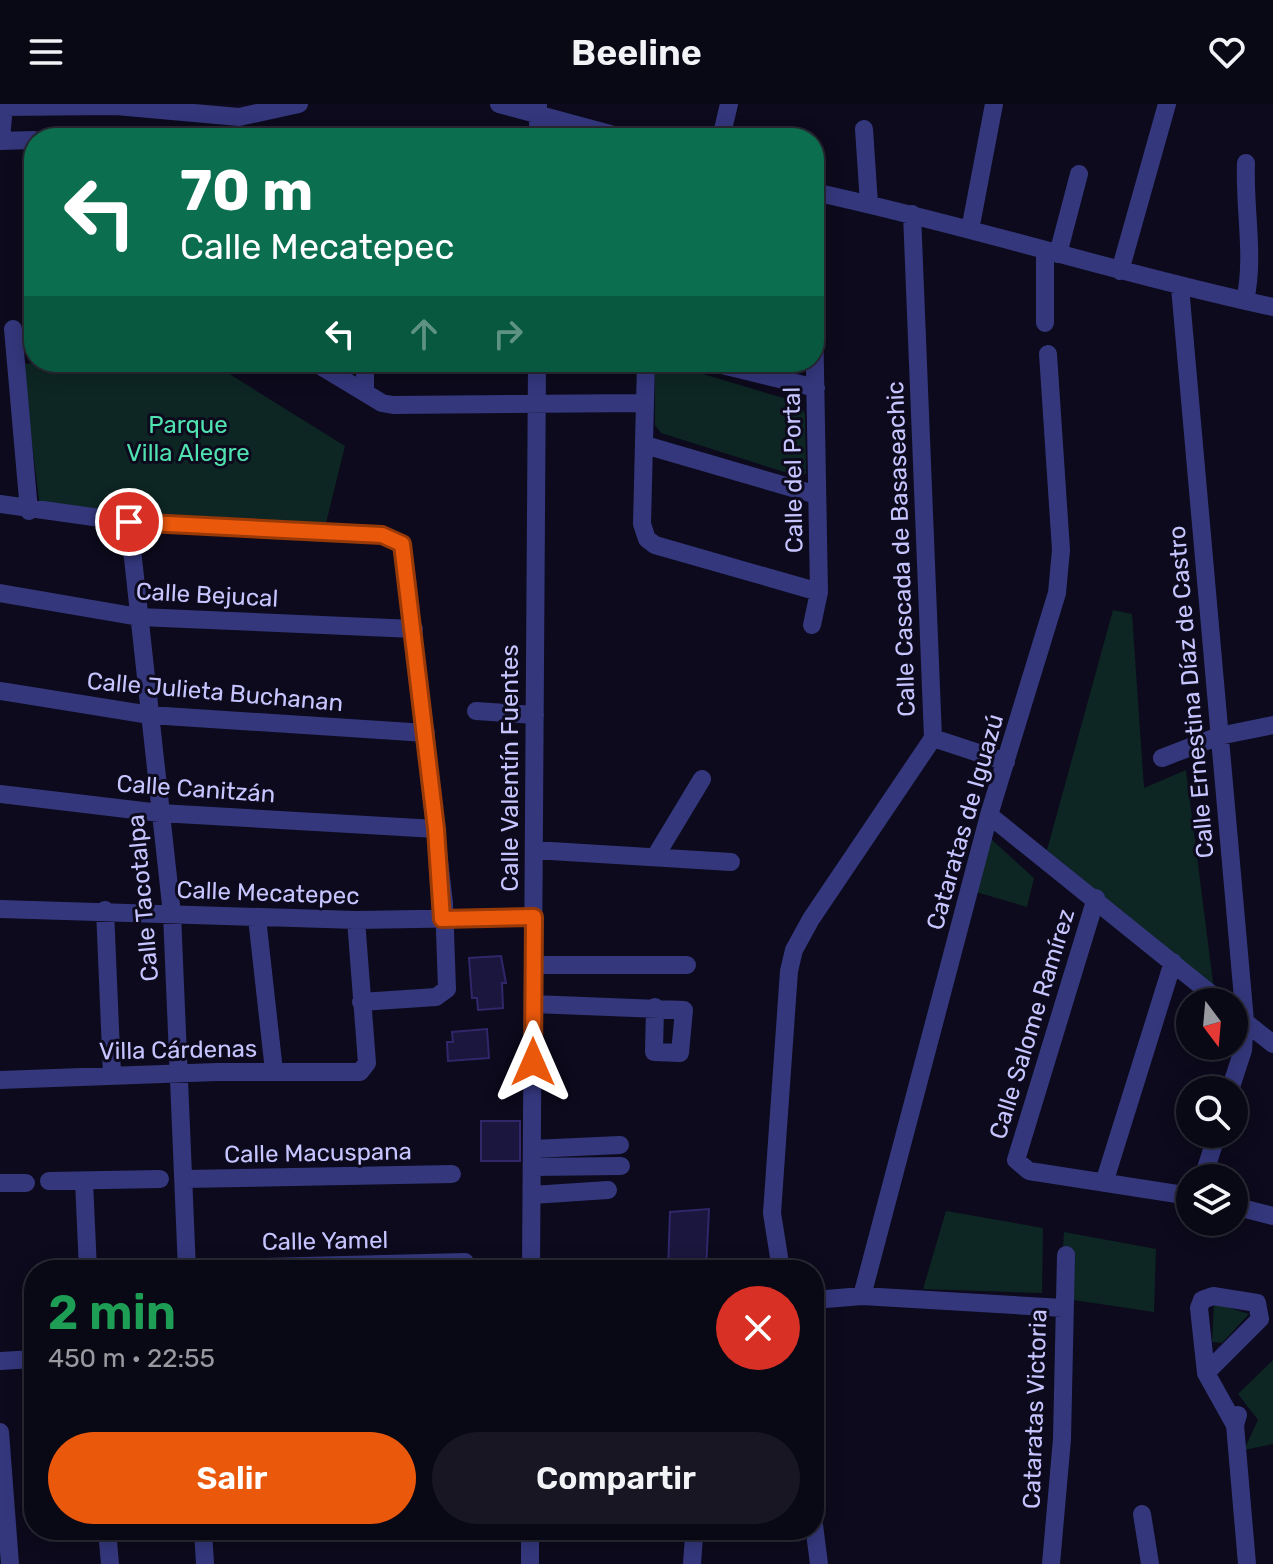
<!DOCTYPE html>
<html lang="es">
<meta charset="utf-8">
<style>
:root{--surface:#090815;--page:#171622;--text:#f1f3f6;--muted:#999aa0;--line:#292934;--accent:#ea580c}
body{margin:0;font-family:Rubik,sans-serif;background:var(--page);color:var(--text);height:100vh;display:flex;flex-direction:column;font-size:30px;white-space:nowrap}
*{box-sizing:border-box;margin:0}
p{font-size:26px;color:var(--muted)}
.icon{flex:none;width:44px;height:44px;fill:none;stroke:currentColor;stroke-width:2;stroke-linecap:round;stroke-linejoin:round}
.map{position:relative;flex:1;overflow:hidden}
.details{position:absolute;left:24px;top:1156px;width:800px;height:280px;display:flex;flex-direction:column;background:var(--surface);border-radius:32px;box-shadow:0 4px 20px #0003,0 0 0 2px var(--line)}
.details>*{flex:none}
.hud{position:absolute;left:24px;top:24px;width:800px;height:244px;border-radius:32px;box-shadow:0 4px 20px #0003,0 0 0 2px var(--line);background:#0b6e4f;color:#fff;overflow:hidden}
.needle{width:52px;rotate:164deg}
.buttons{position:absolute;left:1176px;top:884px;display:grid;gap:16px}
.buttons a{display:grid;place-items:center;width:72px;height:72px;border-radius:50%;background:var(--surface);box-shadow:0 4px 20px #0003,0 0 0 2px var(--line);font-size:40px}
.pin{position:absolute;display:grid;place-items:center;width:68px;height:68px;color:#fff;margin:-34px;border:4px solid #fff;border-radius:50%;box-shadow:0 2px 8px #0007}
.me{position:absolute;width:88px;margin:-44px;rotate:0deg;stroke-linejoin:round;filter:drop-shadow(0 0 6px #0008)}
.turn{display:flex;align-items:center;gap:28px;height:168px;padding:0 24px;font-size:36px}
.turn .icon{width:104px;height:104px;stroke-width:2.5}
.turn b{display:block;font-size:56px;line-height:68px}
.lanes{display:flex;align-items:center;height:76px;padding:0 24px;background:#0003;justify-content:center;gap:40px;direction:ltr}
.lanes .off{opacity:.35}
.round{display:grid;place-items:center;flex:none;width:84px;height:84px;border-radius:42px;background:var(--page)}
.headline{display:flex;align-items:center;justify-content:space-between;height:136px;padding:0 24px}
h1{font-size:48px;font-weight:600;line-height:60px;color:#1e9e55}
.button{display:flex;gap:16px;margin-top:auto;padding:16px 24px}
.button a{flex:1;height:92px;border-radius:48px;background:var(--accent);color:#fff;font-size:32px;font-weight:600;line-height:92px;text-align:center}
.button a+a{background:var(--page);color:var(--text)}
header{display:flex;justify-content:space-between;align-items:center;height:104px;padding:0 24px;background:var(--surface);font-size:36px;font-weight:600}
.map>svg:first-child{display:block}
.green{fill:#0d2623}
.building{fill:#1b163d;stroke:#2f276a;stroke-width:2}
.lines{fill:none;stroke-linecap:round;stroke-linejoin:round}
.minor{stroke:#34377c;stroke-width:18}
.route-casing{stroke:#983908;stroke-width:20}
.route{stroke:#ea580c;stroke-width:14}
.labels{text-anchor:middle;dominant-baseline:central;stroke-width:6;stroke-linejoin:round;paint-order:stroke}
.park-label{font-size:24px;fill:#50e1b0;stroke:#0c0a1c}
.street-label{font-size:24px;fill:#c7c5ff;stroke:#0c0a1c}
</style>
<header><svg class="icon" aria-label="menu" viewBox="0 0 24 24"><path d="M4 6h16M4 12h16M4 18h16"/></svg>Beeline<svg class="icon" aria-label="heart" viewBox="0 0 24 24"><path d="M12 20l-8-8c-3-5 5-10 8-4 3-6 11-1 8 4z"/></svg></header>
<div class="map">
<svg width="1273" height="1460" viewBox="0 0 1273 1460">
<rect width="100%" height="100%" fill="#0c0a1c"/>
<!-- green -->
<path class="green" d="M 44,258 L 210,258 L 345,342 L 326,419 L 40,403 L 22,260 Z
M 663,258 L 800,299 L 805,310 L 806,370 L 797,372 L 661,329 L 655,321 L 655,264 Z
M 1113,506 L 1132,510 L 1144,684 L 1186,666 L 1214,886 L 1047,746 Z
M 991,735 L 1034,774 L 1027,803 L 976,788 Z
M 946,1107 L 1043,1124 L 1042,1189 L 923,1185 Z
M 1064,1128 L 1156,1145 L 1154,1208 L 1060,1194 Z
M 1214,1199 L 1249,1210 L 1222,1239 L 1212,1238 Z
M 1273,1256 L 1273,1340 L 1244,1346 L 1258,1316 L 1238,1290 Z"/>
<!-- building -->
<path class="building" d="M 501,852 L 506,879 L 502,879 L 503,904 L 478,906 L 477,894 L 472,894 L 469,854 Z
M 487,925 L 489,954 L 448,957 L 447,938 L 453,938 L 452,928 Z
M 481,1017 L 520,1017 L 520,1057 L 481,1057 Z
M 709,1105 L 706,1166 L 668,1166 L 670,1108 Z"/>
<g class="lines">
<!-- minor -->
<path class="minor" d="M 499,0 L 625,34
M 0,3 L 116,2 L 239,13 L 299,0
M 864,25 L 869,100
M 59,34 L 92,31
M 538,34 L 538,1
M 721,34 L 729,0
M 1,36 L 4,0
M 0,37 L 34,36
M 814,88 C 968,121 1119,170 1273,203
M 970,126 L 994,0
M 1058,150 L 1079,70
M 1120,167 L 1167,0
M 1180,183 L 1245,917 L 1243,946 L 1230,986
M 1245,197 C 1255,151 1244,106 1246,59
M 1045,219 L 1045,146
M 13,225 L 29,407
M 314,258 L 382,299 L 393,301 L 645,299
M 646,258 L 642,420 L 647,435 L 655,441 L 819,488
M 710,258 L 816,284
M 365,289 L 365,258
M 645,341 L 817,391
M 0,400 L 129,418 L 382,431 L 402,440 L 444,799 L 447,885 L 436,893 L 361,898
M 129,418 L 172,810 L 187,1166
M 0,489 L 139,513 L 414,525
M 812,521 L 819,488 L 814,211
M 0,587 L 150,611 L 426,629
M 476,607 L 535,611
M 933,634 L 1006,658
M 1162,654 L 1219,632 L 1273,621
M 0,690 L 160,709 L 436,725
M 989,711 L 1221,898
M 534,746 L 731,758
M 655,753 L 702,675
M 1096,794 L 1016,1056 L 1029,1067 L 1190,1092
M 0,805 L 356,816 L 534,813
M 105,806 L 112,971
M 257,814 L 274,967
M 533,861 L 687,861
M 533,900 L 684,906 L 680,949 L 654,948 L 655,903
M 1239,913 L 1273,940
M 0,976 L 217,968 L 360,968 L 367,959 L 356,816
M 532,1045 L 620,1041
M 532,1063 L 621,1062
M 1203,1074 L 1217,1030
M 184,1075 L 452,1070
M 49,1077 L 160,1075
M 84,1077 L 88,1166
M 0,1079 L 26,1079
M 1104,1079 L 1173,858
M 532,1091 L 608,1086
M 1234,1102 L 1273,1112
M 187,1165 L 465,1158
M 531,1166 L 537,258
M 781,1166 L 772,1109 L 789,867 L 794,846 L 811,815 L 933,634 L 912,110
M 862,1192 L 989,711 L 1057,489 L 1061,446 L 1048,250
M 814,1196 L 862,1192 L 1063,1204
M 0,1257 L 34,1255
M 1206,1269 L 1260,1215 L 1257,1199 L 1213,1192 L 1202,1196 L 1199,1204 L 1206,1269 L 1235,1321
M 1238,1311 L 1235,1321 L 1247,1460
M 0,1328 L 10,1460
M 1142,1410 L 1150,1460
M 814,1421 L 819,1460
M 107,1426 L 110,1460
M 203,1426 L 205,1460
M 530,1460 L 530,1426
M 692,1460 L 694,1432 L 701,1428 L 725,1426
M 1051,1460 L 1062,1335 L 1066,1151"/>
</g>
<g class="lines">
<defs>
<path id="route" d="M 129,418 L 382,431 L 402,440 L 436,725 L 442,815 L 534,813 L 533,958"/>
</defs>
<!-- route casing -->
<use href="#route" class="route-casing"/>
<!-- route -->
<use href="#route" class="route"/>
</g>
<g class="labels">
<!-- park labels -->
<g class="park-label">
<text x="188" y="321">Parque<tspan x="188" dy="28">Villa Alegre</tspan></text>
</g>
<!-- street labels -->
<g class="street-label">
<text transform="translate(793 366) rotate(-91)">Calle del Portal</text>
<text transform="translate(901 445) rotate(-92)">Calle Cascada de Basaseachic</text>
<text transform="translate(207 491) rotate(3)">Calle Bejucal</text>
<text transform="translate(215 588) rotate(5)">Calle Julieta Buchanan</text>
<text transform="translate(1191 588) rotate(-95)">Calle Ernestina Díaz de Castro</text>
<text transform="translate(510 664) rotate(-90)">Calle Valentín Fuentes</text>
<text transform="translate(196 685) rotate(4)">Calle Canitzán</text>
<text transform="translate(965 718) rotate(-74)">Cataratas de Iguazú</text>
<text transform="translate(268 789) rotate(2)">Calle Mecatepec</text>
<text transform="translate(143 794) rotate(-95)">Calle Tacotalpa</text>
<text transform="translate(1032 920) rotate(-73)">Calle Salome Ramírez</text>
<text transform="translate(178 946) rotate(-1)">Villa Cárdenas</text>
<text transform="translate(318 1049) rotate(-1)">Calle Macuspana</text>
<text transform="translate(325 1137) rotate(-1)">Calle Yamel</text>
<text transform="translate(1035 1305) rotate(-88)">Cataratas Victoria</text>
</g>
</g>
</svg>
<div class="buttons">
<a><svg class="needle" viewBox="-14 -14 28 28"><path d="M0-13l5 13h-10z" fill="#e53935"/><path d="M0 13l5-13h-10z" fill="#999aa0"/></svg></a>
<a><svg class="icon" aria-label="search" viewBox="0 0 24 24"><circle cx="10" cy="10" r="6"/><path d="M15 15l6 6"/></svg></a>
<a><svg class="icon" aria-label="layers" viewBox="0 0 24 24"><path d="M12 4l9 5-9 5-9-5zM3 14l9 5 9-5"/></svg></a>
</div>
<div class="pin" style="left:129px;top:418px;background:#d93025"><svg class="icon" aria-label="arrive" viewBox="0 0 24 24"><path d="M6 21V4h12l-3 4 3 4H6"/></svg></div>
<svg class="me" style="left:533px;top:958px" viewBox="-20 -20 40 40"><path d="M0-17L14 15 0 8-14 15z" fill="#ea580c" stroke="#fff" stroke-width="4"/></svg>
<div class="hud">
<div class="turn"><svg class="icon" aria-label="left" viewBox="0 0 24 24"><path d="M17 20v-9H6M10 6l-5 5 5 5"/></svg><div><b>70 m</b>Calle Mecatepec</div></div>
<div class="lanes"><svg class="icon" aria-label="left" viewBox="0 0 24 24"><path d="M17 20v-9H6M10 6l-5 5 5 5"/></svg><svg class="icon off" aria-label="ahead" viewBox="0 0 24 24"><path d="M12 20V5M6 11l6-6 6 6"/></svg><svg class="icon off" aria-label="right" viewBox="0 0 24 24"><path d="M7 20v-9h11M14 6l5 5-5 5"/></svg></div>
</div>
<section class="details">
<div class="headline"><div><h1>2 min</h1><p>450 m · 22:55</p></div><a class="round" style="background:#d93025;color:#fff"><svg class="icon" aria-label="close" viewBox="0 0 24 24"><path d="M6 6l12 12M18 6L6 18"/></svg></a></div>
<div class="button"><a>Salir</a><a>Compartir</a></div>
</section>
</div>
